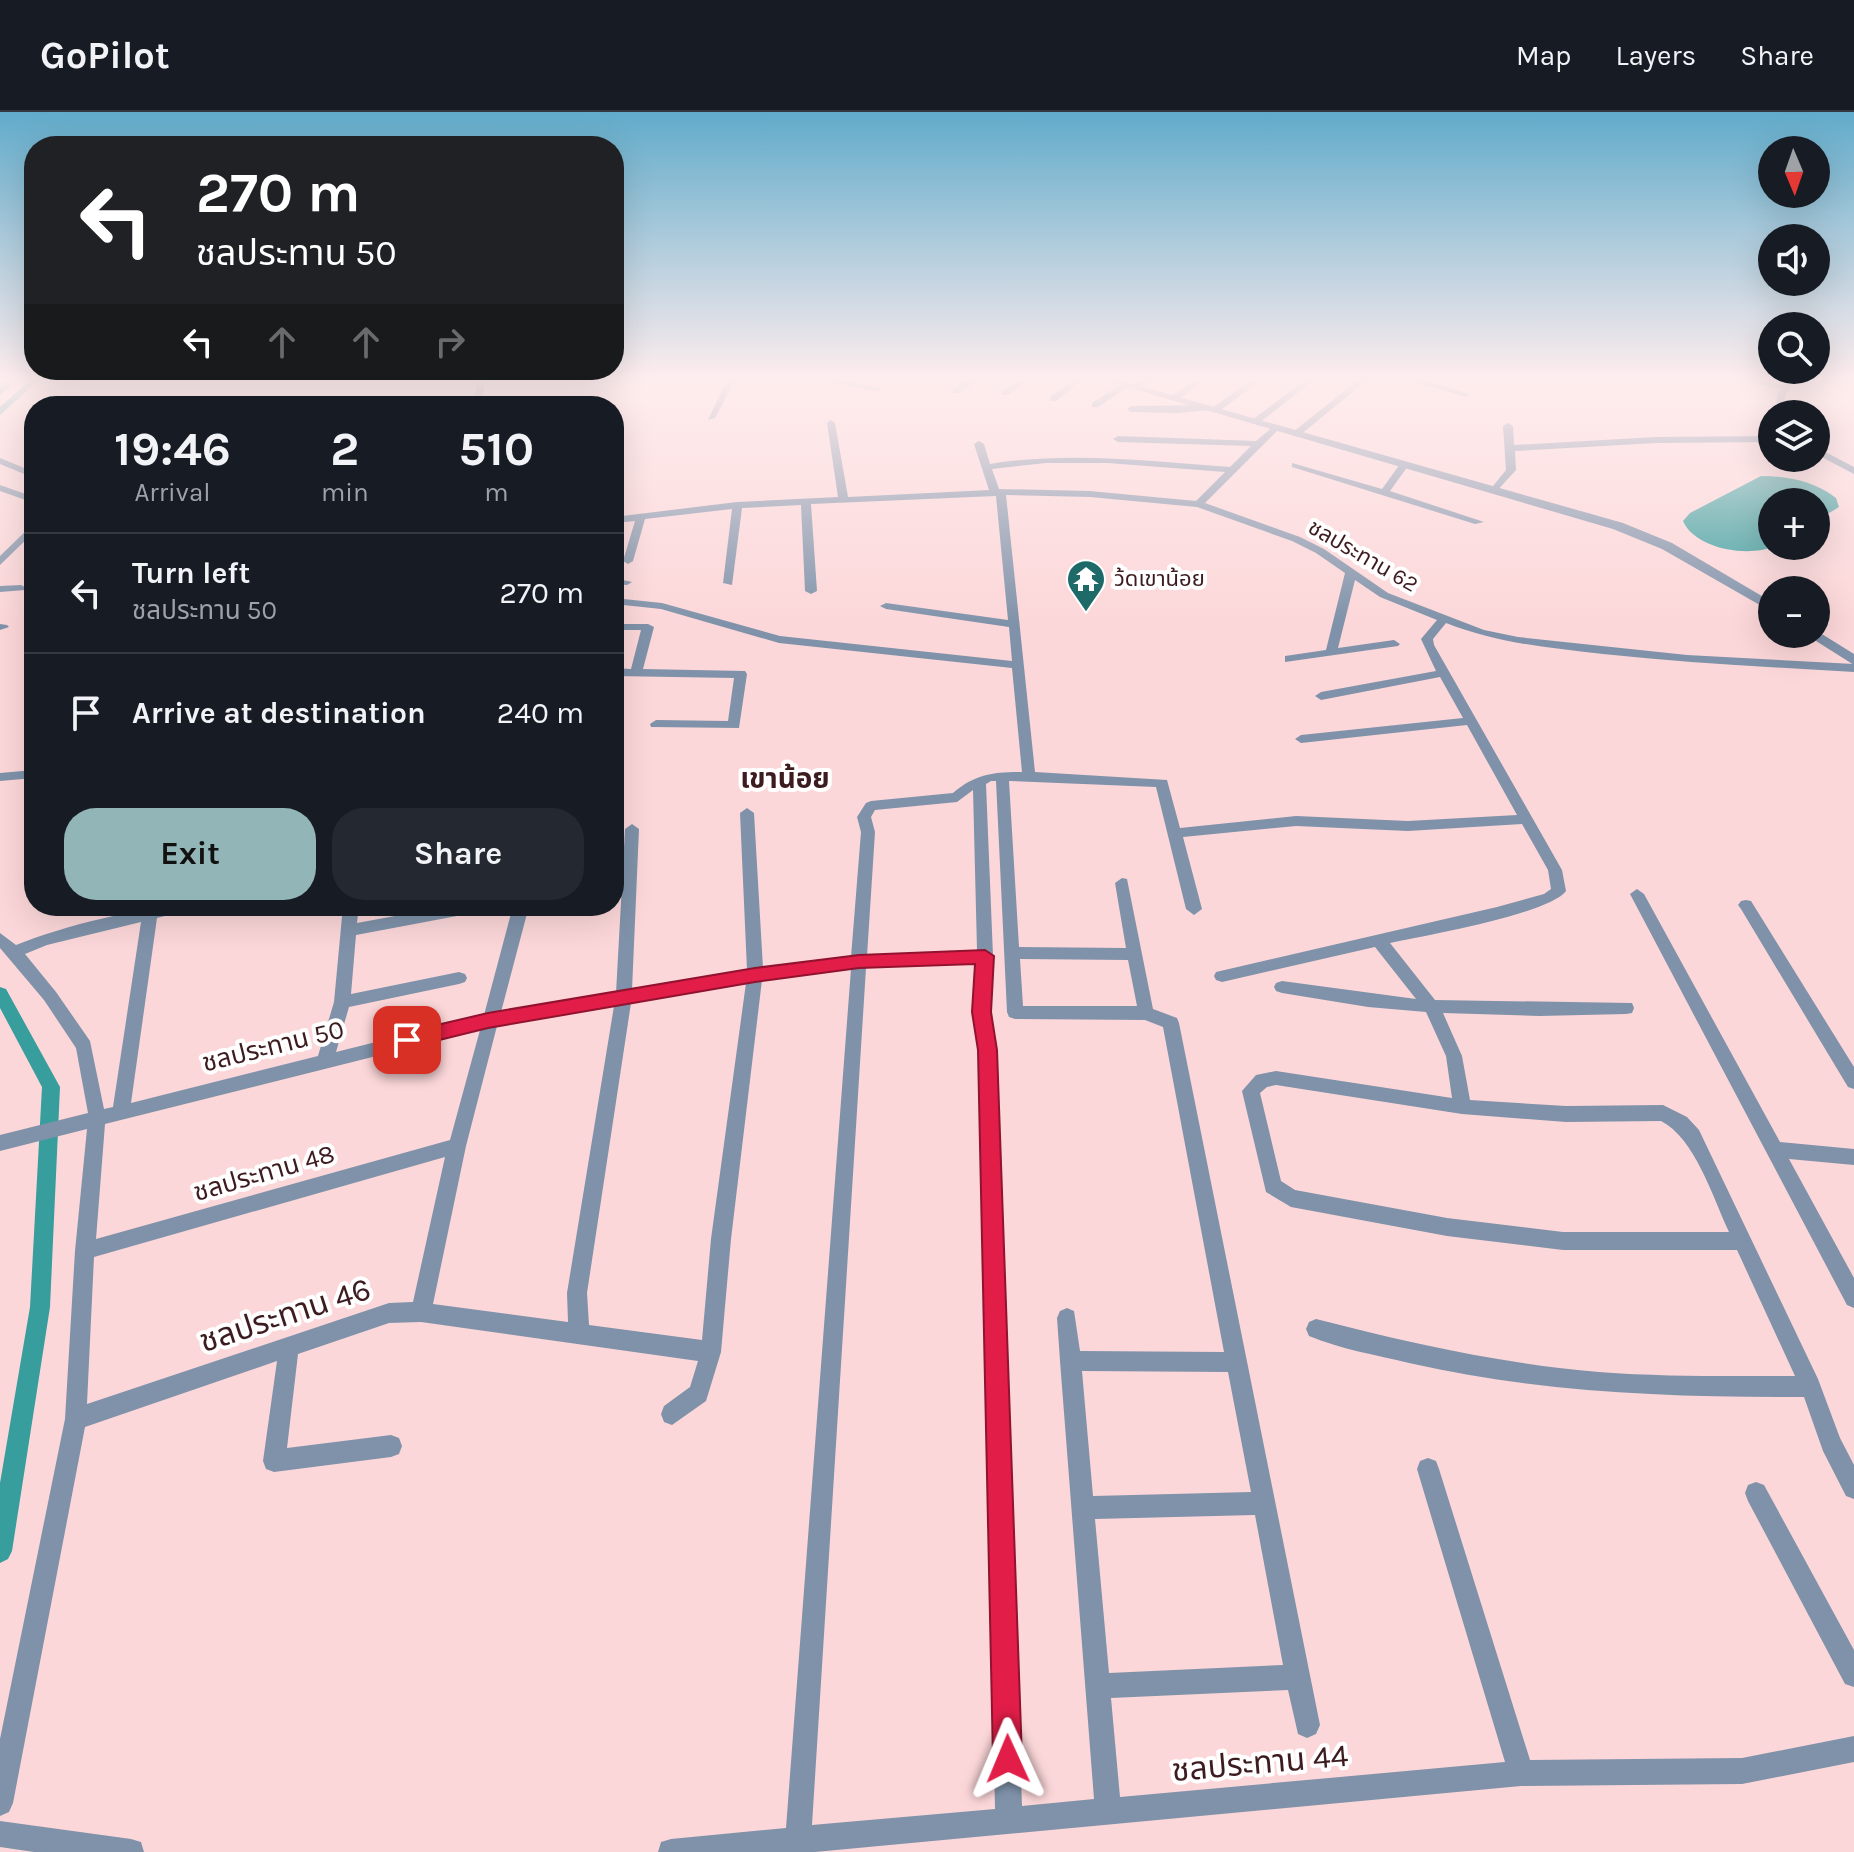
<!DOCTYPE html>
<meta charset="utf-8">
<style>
:root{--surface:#171b24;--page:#242831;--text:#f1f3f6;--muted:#9ea1a6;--line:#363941;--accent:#92b5b7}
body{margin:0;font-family:Karla,"Noto Sans Thai",sans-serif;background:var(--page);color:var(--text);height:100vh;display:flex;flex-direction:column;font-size:30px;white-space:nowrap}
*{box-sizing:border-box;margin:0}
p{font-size:26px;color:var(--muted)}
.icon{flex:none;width:44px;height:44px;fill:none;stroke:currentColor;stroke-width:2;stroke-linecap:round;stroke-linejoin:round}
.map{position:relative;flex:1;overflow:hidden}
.sheet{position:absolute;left:24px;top:284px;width:600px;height:520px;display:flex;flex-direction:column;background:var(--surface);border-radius:32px;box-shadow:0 8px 32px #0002}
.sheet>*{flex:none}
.banner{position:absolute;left:24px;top:24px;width:600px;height:244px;border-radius:32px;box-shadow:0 8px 32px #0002;background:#202124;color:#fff;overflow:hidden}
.needle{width:52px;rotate:178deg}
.fabs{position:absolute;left:1758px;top:24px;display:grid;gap:16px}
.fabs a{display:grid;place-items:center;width:72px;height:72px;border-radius:50%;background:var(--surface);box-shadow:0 8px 32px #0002;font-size:40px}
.pin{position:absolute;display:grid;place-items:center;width:68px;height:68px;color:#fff;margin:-34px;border-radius:16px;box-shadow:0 4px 12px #0006}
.me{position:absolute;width:88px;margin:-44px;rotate:359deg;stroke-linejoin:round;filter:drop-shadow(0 0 6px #0008)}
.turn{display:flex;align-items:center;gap:28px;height:168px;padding:0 40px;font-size:36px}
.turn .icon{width:104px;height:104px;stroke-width:2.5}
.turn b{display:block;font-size:56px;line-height:68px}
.lanes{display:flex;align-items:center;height:76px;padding:0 40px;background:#0003;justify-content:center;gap:40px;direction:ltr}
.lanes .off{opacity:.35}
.eta{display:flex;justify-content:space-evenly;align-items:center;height:136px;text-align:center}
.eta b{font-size:48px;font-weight:700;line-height:56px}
.primary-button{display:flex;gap:16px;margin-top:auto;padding:16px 40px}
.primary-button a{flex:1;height:92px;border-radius:32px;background:var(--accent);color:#111;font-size:32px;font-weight:700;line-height:92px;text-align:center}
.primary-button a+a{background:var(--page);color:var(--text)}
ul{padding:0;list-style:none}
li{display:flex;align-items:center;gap:24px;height:120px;padding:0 40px;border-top:2px solid var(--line)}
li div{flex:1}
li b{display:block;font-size:30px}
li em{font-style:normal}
header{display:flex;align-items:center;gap:48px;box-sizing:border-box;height:112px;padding:0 40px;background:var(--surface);border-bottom:2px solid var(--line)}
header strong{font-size:38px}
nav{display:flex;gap:44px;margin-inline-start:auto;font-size:28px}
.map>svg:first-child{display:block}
.water{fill:#389d9d}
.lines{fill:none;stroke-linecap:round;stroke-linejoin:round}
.canal{fill:#389d9d;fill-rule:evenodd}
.minor{fill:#7f92a9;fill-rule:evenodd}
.tertiary{fill:#7f92a9;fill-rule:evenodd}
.route{fill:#e11d48;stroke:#92132f;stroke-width:2}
.labels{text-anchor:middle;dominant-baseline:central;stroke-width:8;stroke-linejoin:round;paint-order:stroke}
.far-street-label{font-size:22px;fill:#3d1c20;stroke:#fff}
.far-poi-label{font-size:22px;fill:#3d1c20;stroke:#fff;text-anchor:start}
.street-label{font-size:26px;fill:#3d1c20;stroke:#fff}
.neighbourhood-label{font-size:28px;font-weight:bold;fill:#3d1c20;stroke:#fff}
.near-street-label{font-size:32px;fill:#3d1c20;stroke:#fff}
</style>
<header>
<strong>GoPilot</strong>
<nav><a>Map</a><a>Layers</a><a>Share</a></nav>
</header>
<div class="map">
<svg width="1854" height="1740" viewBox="0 0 1854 1740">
<rect width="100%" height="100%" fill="#fcd7d9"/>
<!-- water -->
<path class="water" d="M 1761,364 C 1788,364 1814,369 1836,386 L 1839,395 L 1816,409 L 1816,390 L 1772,390 L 1774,434 C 1749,446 1695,437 1683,409 L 1690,401 Z"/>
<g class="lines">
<!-- canal -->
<path class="canal" d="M 9,268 L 18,268 L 0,283 L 0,276 Z
M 30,268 L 39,268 L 0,303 L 0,295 Z
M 0,875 L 6,877 L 60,975 L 50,1195 L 12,1439 L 8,1447 L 0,1451 L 0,1371 L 30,1195 L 42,975 L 0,896 Z"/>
<!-- minor -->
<path class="minor" d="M 477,268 L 485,268 L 482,294 L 474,294 Z
M 727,268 L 735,268 L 715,306 L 708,308 Z
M 816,268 L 838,268 L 882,276 L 878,279 Z
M 968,268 L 978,268 L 959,281 L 953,281 L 953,277 Z
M 1019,268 L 1029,268 L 1008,283 L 1002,283 L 1002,279 Z
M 1073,268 L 1082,268 L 1056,289 L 1050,289 L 1050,285 Z
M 1142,268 L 1152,268 L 1139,277 L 1133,277 L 1133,273 Z
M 1195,268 L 1205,268 L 1178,288 L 1172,288 L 1172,284 Z
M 1252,268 L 1261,268 L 1218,300 L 1212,300 L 1212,296 Z
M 1305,268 L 1314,268 L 1258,312 L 1252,312 L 1252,308 Z
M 1358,268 L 1367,268 L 1299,324 L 1293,324 L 1293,320 Z
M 1410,268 L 1424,268 L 1470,282 L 1466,285 Z
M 1744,268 L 1784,273 L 1787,268 L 1795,268 L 1785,284 L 1784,302 L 1776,302 L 1777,284 L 1781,277 Z
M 1125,270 L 1129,273 L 1128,275 L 1098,295 L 1092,295 L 1092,291 Z
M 1206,293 L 1210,296 L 1209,298 L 1178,301 L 1131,300 L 1127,297 L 1131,294 Z
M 831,308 L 835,311 L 848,385 L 989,378 L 974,332 L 979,329 L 984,332 L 990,352 C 1070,339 1150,349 1230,355 L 1251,334 L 1118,330 L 1113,327 L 1118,324 L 1256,329 L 1275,313 L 1280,316 L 1205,391 L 1300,425 L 1324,437 L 1388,481 L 1484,518 L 1518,525 L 1687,543 L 1854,552 L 1854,560 C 1770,555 1686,551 1603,542 C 1549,536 1497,531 1446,511 L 1433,527 L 1434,533 L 1562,758 L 1566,779 C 1549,802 1423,824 1390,831 L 1435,888 L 1632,891 L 1634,896 L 1632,901 L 1626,902 L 1539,904 L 1443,901 L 1462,944 L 1470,988 L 1566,994 L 1663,993 L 1687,1005 L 1699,1018 L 1818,1267 L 1840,1326 L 1854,1353 L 1854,1387 L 1846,1384 L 1823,1339 L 1804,1285 C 1667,1285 1543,1281 1409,1251 C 1376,1243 1340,1237 1309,1224 L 1306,1217 L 1309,1210 L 1316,1207 C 1409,1231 1503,1252 1599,1260 C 1664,1265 1730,1264 1795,1264 L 1737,1138 L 1563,1138 L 1447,1124 L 1291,1095 L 1266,1080 L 1242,979 L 1256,963 L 1276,959 L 1452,986 L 1446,944 L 1426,900 L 1368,895 L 1282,881 L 1276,879 L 1274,875 L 1276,871 L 1282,869 L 1416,887 L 1375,835 L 1222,870 L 1216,868 L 1214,864 L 1216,860 L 1497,795 L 1544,782 L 1551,777 L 1548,758 L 1522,712 L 1408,719 L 1296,714 L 1183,725 L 1202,797 L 1194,803 L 1186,797 L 1156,675 L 1009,669 L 1019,835 L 1126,836 L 1115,771 L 1122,766 L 1127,767 L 1153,897 L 1177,906 L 1179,911 L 1320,1613 L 1316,1622 L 1307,1626 L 1298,1622 L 1288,1578 L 1111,1586 L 1120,1685 L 1505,1650 L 1417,1357 L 1420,1349 L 1428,1346 L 1436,1349 L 1439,1357 L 1530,1648 L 1742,1646 L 1854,1624 L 1854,1650 L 1742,1672 L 1521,1674 L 815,1740 L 658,1740 L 661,1730 L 671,1727 L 786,1716 L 851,857 L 762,868 L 731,1127 L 721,1240 L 706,1289 L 672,1313 L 664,1310 L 661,1302 L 664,1294 L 690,1275 L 698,1249 L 421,1210 L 389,1211 L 298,1242 L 287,1336 L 391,1323 L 399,1326 L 402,1334 L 399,1342 L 391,1345 L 274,1360 L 266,1357 L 263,1349 L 277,1249 L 85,1315 L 13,1691 L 9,1700 L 0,1704 L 0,1627 L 65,1307 L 75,1139 L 87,1017 L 0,1039 L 0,1023 L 88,1001 L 76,936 L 44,888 L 0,836 L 0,821 L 16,833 C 64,814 140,794 192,794 L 189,798 L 157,806 L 131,991 L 318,944 L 334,890 L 343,794 L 359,794 L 357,811 L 449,794 L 462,794 L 465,798 L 457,804 L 356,823 L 351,882 L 459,860 L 465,862 L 467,866 L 465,870 L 459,872 L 349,895 L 336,940 L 484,903 L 513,794 L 529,794 L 501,900 L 616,881 L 625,717 L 632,712 L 639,717 L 632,878 L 747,858 L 740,701 L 747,696 L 754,701 L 763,856 L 851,845 L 861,720 L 857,705 L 866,691 L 871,689 L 953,681 C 975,662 994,660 1022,660 L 1012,556 L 779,531 L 661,497 L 614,492 L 614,486 L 662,491 L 780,524 L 1012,549 L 1009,515 L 886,497 L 880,494 L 886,491 L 1008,508 L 996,384 L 811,392 L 817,479 L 811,482 L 805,479 L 801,393 L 742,396 L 732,473 L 723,471 L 732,397 L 645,407 L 633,449 L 628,452 L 623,449 L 635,409 L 614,411 L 614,405 L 737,390 L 838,385 L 827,311 ZM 1046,351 L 1108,351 L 1225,360 L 1196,389 L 1090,379 L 999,377 L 992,357 ZM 1006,383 L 1090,385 L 1197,395 L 1292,429 L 1316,441 L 1345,461 L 1326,538 L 1285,544 L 1285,550 L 1398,534 L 1400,532 L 1394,528 L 1338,536 L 1355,468 L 1380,485 L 1437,508 L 1421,527 L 1436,559 L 1321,580 L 1315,584 L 1321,588 L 1440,565 L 1463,606 L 1301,623 L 1295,627 L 1301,631 L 1467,613 L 1517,703 L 1408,709 L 1296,704 L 1180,716 L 1167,668 L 1035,660 ZM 991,669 L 996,669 L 1007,900 L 1009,905 L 1015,907 L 1145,908 L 1163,915 L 1224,1240 L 1080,1239 L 1074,1199 L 1067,1196 L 1060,1199 L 1057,1206 L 1060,1249 L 1094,1687 L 1022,1694 L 995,938 L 989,900 L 993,844 L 986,672 ZM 973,678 L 977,838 L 867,844 L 875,720 L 871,705 L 875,698 L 957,690 ZM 141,810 L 113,995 L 104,997 L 90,929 L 56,880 L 25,842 L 47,833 ZM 1020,847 L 1128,848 L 1137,894 L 1023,894 ZM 977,850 L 973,900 L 979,938 L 995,1697 L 812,1713 L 866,856 ZM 746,871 L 711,1127 L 702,1228 L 589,1213 L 587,1181 L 631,891 ZM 614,894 L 567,1181 L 568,1210 L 433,1192 L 466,1034 L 497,914 ZM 480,918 L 450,1028 L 96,1127 L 105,1012 ZM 1276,973 L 1462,1002 L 1566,1010 L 1661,1009 C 1695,1026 1713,1086 1729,1120 L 1563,1120 L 1447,1106 L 1295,1078 L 1281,1069 L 1260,981 L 1267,975 ZM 445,1045 L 413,1190 L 389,1191 L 87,1292 L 94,1145 ZM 1082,1259 L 1228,1260 L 1251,1380 L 1093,1384 ZM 1255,1403 L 1283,1553 L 1109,1561 L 1095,1407 Z
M 1508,311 L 1513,314 L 1514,333 L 1656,325 L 1772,324 L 1772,330 L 1656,331 L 1515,339 L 1516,358 L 1494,382 L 1489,379 L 1506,358 L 1503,314 Z
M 1816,335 L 1854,355 L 1854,362 L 1816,342 Z
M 0,346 L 34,360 L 34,366 L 0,352 Z
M 1292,351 L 1382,377 L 1400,352 L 1406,352 L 1408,354 L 1390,379 L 1484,410 L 1475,412 L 1292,355 Z
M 0,373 L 34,385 L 34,391 L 0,379 Z
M 34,411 L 34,420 L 0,453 L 0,444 Z
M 614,466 L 632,470 L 627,473 L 614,472 Z
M 21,473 L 27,476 L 25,478 L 0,480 L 0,474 Z
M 0,512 L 7,513 L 9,515 L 0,518 Z
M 614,512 L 648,512 L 654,515 L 643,557 L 745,559 L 747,562 L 739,616 L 651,615 L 650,612 L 656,608 L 728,609 L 734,566 L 614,564 L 614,556 L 631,557 L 641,518 L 614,518 Z
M 34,658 L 34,666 L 0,669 L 0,661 Z
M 1637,777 L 1644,782 L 1780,1030 L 1854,1037 L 1854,1053 L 1789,1047 L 1854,1166 L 1854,1196 L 1847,1193 L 1630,782 Z
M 1746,788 L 1751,789 L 1854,955 L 1854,977 L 1848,975 L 1741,797 L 1738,793 L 1741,789 Z
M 1756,1370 L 1764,1373 L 1854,1538 L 1854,1575 L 1845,1572 L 1748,1389 L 1745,1381 L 1748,1373 Z
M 0,1709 L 131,1727 L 141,1730 L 144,1740 L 34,1740 L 0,1735 Z"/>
<!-- tertiary -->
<path class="tertiary" d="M 0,268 L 8,268 L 0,274 Z
M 1103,268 L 1119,268 L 1623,411 L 1672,431 L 1772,490 L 1772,500 L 1662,437 L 1613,417 Z
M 1817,519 L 1854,542 L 1854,553 L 1805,522 L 1816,522 Z"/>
</g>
<!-- sky -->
<linearGradient id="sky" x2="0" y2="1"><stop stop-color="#61abca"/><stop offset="0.52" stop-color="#feedee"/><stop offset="1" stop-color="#feedee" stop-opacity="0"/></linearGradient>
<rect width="1854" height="512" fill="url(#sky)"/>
<!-- route -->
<path class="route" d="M 985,838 L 994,844 L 991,900 L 997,938 L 1022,1647 L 1018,1657 L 1008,1661 L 997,1657 L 993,1647 L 978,938 L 972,900 L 975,852 L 859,856 L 755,870 L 488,916 L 407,936 L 400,933 L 397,928 L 400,923 L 407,920 L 488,901 L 755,856 L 859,843 Z"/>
<!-- icons -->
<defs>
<symbol id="temple-pin" viewBox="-11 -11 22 30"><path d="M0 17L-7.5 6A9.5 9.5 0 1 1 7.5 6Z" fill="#1d6a69" stroke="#fff"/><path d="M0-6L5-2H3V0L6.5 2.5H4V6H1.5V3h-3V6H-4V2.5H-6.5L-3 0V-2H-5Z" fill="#fff"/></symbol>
</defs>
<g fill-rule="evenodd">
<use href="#temple-pin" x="1064" y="445" width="44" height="60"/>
</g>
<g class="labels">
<!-- far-street labels -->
<g class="far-street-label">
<text transform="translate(1363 444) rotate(30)">ชลประทาน 62</text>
</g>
<!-- far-poi labels -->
<g class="far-poi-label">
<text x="1114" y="467">ว้ดเขาน้อย</text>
</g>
<!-- street labels -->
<g class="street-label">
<text transform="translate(273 934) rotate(-14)">ชลประทาน 50</text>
<text transform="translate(264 1061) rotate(-16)">ชลประทาน 48</text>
</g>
<!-- neighbourhood labels -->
<g class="neighbourhood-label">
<text x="785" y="666">เขาน้อย</text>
</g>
<!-- near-street labels -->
<g class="near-street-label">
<text transform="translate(285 1203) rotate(-18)">ชลประทาน 46</text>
<text transform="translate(1260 1651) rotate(-5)">ชลประทาน 44</text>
</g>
</g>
</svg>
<div class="fabs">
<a><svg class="needle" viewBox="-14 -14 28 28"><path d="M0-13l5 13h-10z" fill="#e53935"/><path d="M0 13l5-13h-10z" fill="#9ea1a6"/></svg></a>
<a><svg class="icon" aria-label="sound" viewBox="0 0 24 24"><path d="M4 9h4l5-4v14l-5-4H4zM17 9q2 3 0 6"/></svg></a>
<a><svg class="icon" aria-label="search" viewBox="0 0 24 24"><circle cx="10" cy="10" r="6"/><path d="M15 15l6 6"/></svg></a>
<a><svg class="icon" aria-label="layers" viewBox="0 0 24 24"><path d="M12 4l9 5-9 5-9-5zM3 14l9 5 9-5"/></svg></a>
<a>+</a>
<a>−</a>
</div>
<div class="pin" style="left:407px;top:928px;background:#d93025"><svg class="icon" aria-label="arrive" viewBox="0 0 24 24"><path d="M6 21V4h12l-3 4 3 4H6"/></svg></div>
<svg class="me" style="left:1008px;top:1647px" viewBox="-20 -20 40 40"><path d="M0-17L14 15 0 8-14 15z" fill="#e11d48" stroke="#fff" stroke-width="4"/></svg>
<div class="banner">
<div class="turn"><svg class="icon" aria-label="left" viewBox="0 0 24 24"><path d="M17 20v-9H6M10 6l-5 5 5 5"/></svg><div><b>270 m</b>ชลประทาน 50</div></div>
<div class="lanes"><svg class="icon" aria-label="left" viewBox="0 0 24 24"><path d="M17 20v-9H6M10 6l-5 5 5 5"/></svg><svg class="icon off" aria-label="ahead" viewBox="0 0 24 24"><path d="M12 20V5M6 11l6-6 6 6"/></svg><svg class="icon off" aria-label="ahead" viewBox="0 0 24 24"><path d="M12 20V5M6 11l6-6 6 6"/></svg><svg class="icon off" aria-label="right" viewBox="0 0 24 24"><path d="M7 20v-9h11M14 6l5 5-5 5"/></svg></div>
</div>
<section class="sheet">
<div class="eta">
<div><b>19:46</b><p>Arrival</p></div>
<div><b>2</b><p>min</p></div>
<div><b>510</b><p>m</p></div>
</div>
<ul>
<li><svg class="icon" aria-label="left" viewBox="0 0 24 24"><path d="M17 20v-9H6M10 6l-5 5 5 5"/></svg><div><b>Turn left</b><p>ชลประทาน 50</p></div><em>270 m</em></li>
<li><svg class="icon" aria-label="arrive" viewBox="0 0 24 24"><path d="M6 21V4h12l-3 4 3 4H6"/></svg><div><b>Arrive at destination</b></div><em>240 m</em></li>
</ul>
<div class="primary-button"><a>Exit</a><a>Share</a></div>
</section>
</div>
